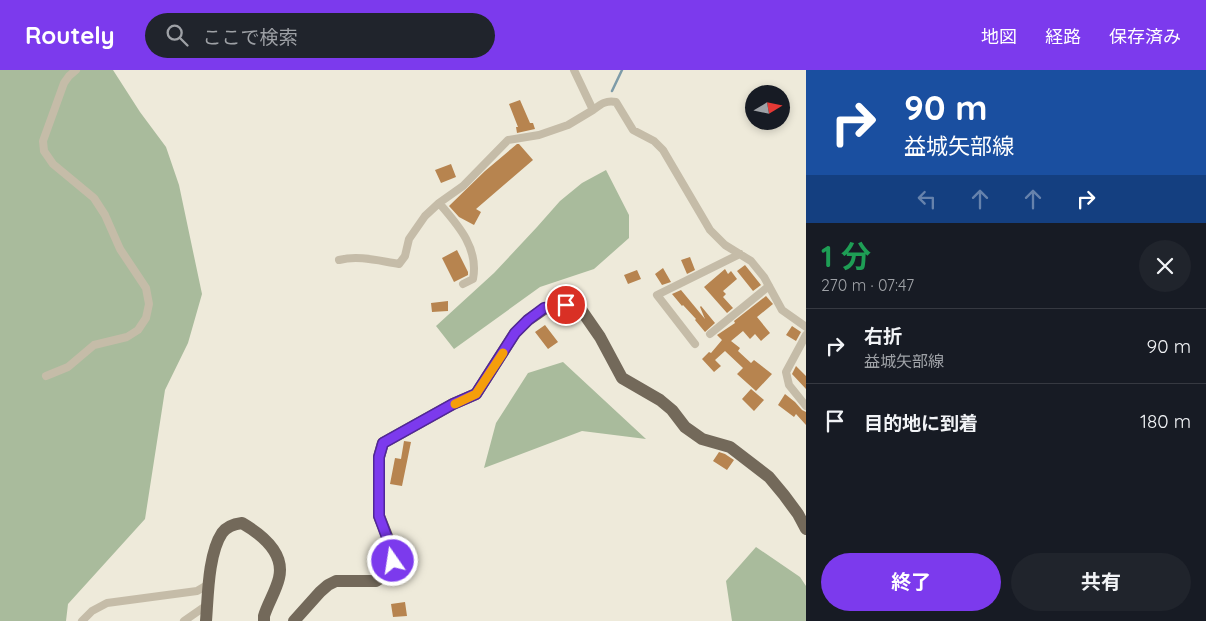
<!DOCTYPE html>
<html lang="ja">
<meta charset="utf-8">
<style>
:root{--surface:#171b24;--page:#20242c;--text:#f1f3f6;--muted:#9ea1a6;--line:#363941;--accent:#7c3aed}
body{margin:0;font-family:Quicksand,"Noto Sans JP",sans-serif;background:var(--page);color:var(--text);height:100vh;display:flex;flex-direction:column;font-size:19px;white-space:nowrap}
*{box-sizing:border-box;margin:0}
p{font-size:16px;color:var(--muted)}
.icon{flex:none;width:28px;height:28px;fill:none;stroke:currentColor;stroke-width:2;stroke-linecap:round;stroke-linejoin:round}
.map{position:relative;flex:1;overflow:hidden}
.sheet{display:flex;flex-direction:column;background:var(--surface);width:400px}
.sheet>*{flex:none}
.top-card{background:#1a4fa0;color:#fff;overflow:hidden}
.needle{width:32px;rotate:80deg}
.fabs{position:absolute;left:745px;top:15px;display:grid;gap:10px}
.fabs a{display:grid;place-items:center;width:45px;height:45px;border-radius:50%;background:var(--surface);box-shadow:0 2px 8px #0003;font-size:25px}
.pin{position:absolute;display:grid;place-items:center;width:42px;height:42px;color:#fff;margin:-21px;border:2px solid #fff;border-radius:50%;box-shadow:0 1px 5px #0007}
.me{position:absolute;width:55px;margin:-28px;rotate:347deg;stroke-linejoin:round;filter:drop-shadow(0 0 4px #0008)}
.turn{display:flex;align-items:center;gap:18px;height:105px;padding:0 15px;font-size:22px}
.turn .icon{width:65px;height:65px;stroke-width:2.5}
.turn b{display:block;font-size:35px;line-height:42px}
.lanes{display:flex;align-items:center;height:48px;padding:0 15px;background:#0003;justify-content:center;gap:25px;direction:ltr}
.lanes .off{opacity:.35}
.round{display:grid;place-items:center;flex:none;width:52px;height:52px;border-radius:26px;background:var(--page)}
.overview{display:flex;align-items:center;justify-content:space-between;height:85px;padding:0 15px}
h1{font-size:30px;font-weight:700;line-height:38px;color:#1e9e55}
.button{display:flex;gap:10px;margin-top:auto;padding:10px 15px}
.button a{flex:1;height:58px;border-radius:30px;background:var(--accent);color:#fff;font-size:20px;font-weight:700;line-height:58px;text-align:center}
.button a+a{background:var(--page);color:var(--text)}
ul{padding:0;list-style:none}
li{display:flex;align-items:center;gap:15px;height:75px;padding:0 15px;border-top:1px solid var(--line)}
li div{flex:1}
li b{display:block;font-size:19px}
li em{font-style:normal}
header{display:flex;align-items:center;gap:30px;box-sizing:border-box;height:70px;padding:0 25px;background:var(--accent);color:#fff}
header strong{font-size:24px}
nav{display:flex;gap:28px;margin-inline-start:auto;font-size:18px}
.search{width:350px;height:45px;background:var(--page);display:flex;align-items:center;gap:12px;box-sizing:border-box;padding:0 18px;border-radius:28px;color:var(--muted);font-size:19px}
main{display:flex;flex:1;min-height:0}
.map>svg:first-child{display:block}
.green{fill:#a9bb9c}
.lines{fill:none;stroke-linecap:round;stroke-linejoin:round}
.stream{stroke:#7d9ba8;stroke-width:2.5}
.building{fill:#b7844f}
.minor{stroke:#c5bca8;stroke-width:8}
.primary{stroke:#73695a;stroke-width:12}
.route-casing{stroke:#51269a;stroke-width:12}
.route{stroke:#7c3aed;stroke-width:9}
.slow{stroke:#f59e0b;stroke-width:9}
</style>
<header>
<strong>Routely</strong>
<div class="search"><svg class="icon" aria-label="search" viewBox="0 0 24 24"><circle cx="10" cy="10" r="6"/><path d="M15 15l6 6"/></svg>ここで検索</div>
<nav><a>地図</a><a>経路</a><a>保存済み</a></nav>
</header>
<main>
<div class="map">
<svg width="806" height="551" viewBox="0 0 806 551">
<rect width="100%" height="100%" fill="#eeeada"/>
<!-- green -->
<path class="green" d="M 0,0 L 113,0 L 140,42 L 166,77 L 179,115 L 202,224 L 188,273 L 165,320 L 145,449 L 68,534 L 66,551 L 0,551 Z
M 606,100 L 629,145 L 629,168 L 594,199 L 540,217 L 454,279 L 436,256 L 494,203 L 537,157 L 560,131 L 582,113 Z
M 563,292 L 646,369 L 582,361 L 484,398 L 496,353 L 528,303 Z
M 756,477 L 800,507 L 806,516 L 806,551 L 732,551 L 726,511 Z"/>
<g class="lines">
<!-- stream -->
<path class="stream" d="M 612,21 L 622,0"/>
</g>
<!-- building -->
<path class="building" d="M 520,30 L 530,53 L 533,53 L 535,59 L 517,63 L 516,57 L 518,57 L 509,34 Z
M 517,74 L 519,74 L 533,90 L 476,139 L 481,142 L 474,155 L 459,147 L 449,136 L 485,101 Z
M 451,94 L 456,107 L 441,113 L 435,100 Z
M 457,180 L 468,202 L 468,205 L 454,212 L 442,188 Z
M 690,187 L 695,200 L 687,204 L 681,190 Z
M 745,195 L 761,215 L 753,221 L 737,201 Z
M 663,198 L 671,212 L 662,215 L 655,204 Z
M 725,199 L 728,204 L 731,201 L 737,209 L 723,221 L 726,224 L 723,227 L 733,238 L 727,243 L 704,217 Z
M 637,200 L 641,209 L 628,214 L 624,205 Z
M 681,220 L 705,249 L 700,237 L 701,236 L 715,253 L 705,262 L 695,250 L 696,249 L 683,235 L 682,236 L 672,224 Z
M 766,226 L 773,234 L 757,247 L 770,263 L 761,271 L 755,264 L 750,269 L 743,261 L 731,271 L 740,278 L 738,281 L 751,293 L 754,290 L 772,304 L 756,321 L 737,304 L 743,298 L 725,281 L 715,290 L 721,296 L 714,302 L 702,289 L 709,282 L 711,283 L 722,270 L 717,265 L 735,253 L 734,251 Z
M 448,231 L 448,241 L 432,242 L 431,233 Z
M 545,255 L 558,272 L 548,279 L 535,262 Z
M 792,256 L 801,262 L 796,271 L 786,265 Z
M 796,296 L 806,306 L 806,319 L 792,304 Z
M 751,319 L 764,330 L 754,341 L 742,329 Z
M 785,324 L 795,332 L 802,340 L 806,342 L 806,355 L 796,344 L 794,347 L 778,335 Z
M 404,371 L 411,372 L 402,416 L 390,414 L 395,388 L 401,389 Z
M 719,382 L 725,384 L 734,390 L 727,400 L 713,391 Z
M 405,532 L 407,546 L 393,547 L 391,534 Z"/>
<g class="lines">
<!-- minor -->
<path class="minor" d="M 574,0 L 593,40 C 601,34 606,30 616,32 L 633,60 L 654,71 L 663,80 L 710,160 L 725,175 L 751,191 L 764,207 L 782,240 L 806,257
M 439,133 C 458,155 479,178 473,209 L 463,214
M 339,190 C 359,185 379,191 399,194 L 405,186 L 409,169 L 425,146 L 439,133 L 463,116 L 508,70 L 539,65 L 568,55 L 593,40
M 710,264 L 769,216
M 806,265 L 786,302 L 789,315 L 806,336
M 695,274 L 657,225 L 740,184
M 46,306 L 68,297 L 94,275 L 127,267 L 138,260 L 146,248 L 149,234 L 146,218 L 120,179 L 105,145 L 94,128 L 53,94 L 44,81 L 43,71 L 64,13 L 69,6 L 76,0
M 82,551 L 92,541 L 107,533 L 197,521 L 209,514
M 184,551 L 207,535"/>
<!-- primary -->
<path class="primary" d="M 206,551 C 208,527 208,484 222,463 C 227,456 234,454 242,453 C 261,464 285,483 279,508 C 276,521 268,533 264,546 L 264,551
M 294,551 L 320,522 L 328,515 L 336,511 L 376,511 L 387,504 L 393,491 L 393,481 L 379,446 L 379,387 L 383,373 L 453,334 L 476,324 L 515,263 L 528,250 L 544,239 L 565,235 L 582,241 L 600,267 L 622,308 L 660,330 L 672,340 L 685,357 L 702,369 L 730,377 L 769,407 L 784,425 L 798,444 L 806,459"/>
</g>
<g class="lines">
<defs>
<path id="route" d="M 393,491 L 392,481 L 379,446 L 379,387 L 383,373 L 453,334 L 476,324 L 515,263 L 528,250 L 544,238 L 566,235"/>
</defs>
<!-- route casing -->
<use href="#route" class="route-casing"/>
<!-- route -->
<use href="#route" class="route"/>
<!-- slow -->
<path class="slow" d="M 455,334 L 476,324 L 503,283"/>
</g>
</svg>
<div class="fabs">
<a><svg class="needle" viewBox="-14 -14 28 28"><path d="M0-13l5 13h-10z" fill="#e53935"/><path d="M0 13l5-13h-10z" fill="#9ea1a6"/></svg></a>
</div>
<div class="pin" style="left:566px;top:235px;background:#d93025"><svg class="icon" aria-label="arrive" viewBox="0 0 24 24"><path d="M6 21V4h12l-3 4 3 4H6"/></svg></div>
<svg class="me" style="left:393px;top:491px" viewBox="-20 -20 40 40"><circle r="17" fill="#7c3aed" stroke="#fff" stroke-width="3"/><path d="M0-11L8 9 0 5-8 9z" fill="#fff"/></svg>
</div>
<section class="sheet">
<div class="top-card">
<div class="turn"><svg class="icon" aria-label="right" viewBox="0 0 24 24"><path d="M7 20v-9h11M14 6l5 5-5 5"/></svg><div><b>90 m</b>益城矢部線</div></div>
<div class="lanes"><svg class="icon off" aria-label="left" viewBox="0 0 24 24"><path d="M17 20v-9H6M10 6l-5 5 5 5"/></svg><svg class="icon off" aria-label="ahead" viewBox="0 0 24 24"><path d="M12 20V5M6 11l6-6 6 6"/></svg><svg class="icon off" aria-label="ahead" viewBox="0 0 24 24"><path d="M12 20V5M6 11l6-6 6 6"/></svg><svg class="icon" aria-label="right" viewBox="0 0 24 24"><path d="M7 20v-9h11M14 6l5 5-5 5"/></svg></div>
</div>
<div class="overview"><div><h1>1 分</h1><p>270 m · 07:47</p></div><a class="round"><svg class="icon" aria-label="close" viewBox="0 0 24 24"><path d="M6 6l12 12M18 6L6 18"/></svg></a></div>
<ul>
<li><svg class="icon" aria-label="right" viewBox="0 0 24 24"><path d="M7 20v-9h11M14 6l5 5-5 5"/></svg><div><b>右折</b><p>益城矢部線</p></div><em>90 m</em></li>
<li><svg class="icon" aria-label="arrive" viewBox="0 0 24 24"><path d="M6 21V4h12l-3 4 3 4H6"/></svg><div><b>目的地に到着</b></div><em>180 m</em></li>
</ul>
<div class="button"><a>終了</a><a>共有</a></div>
</section>
</main>
